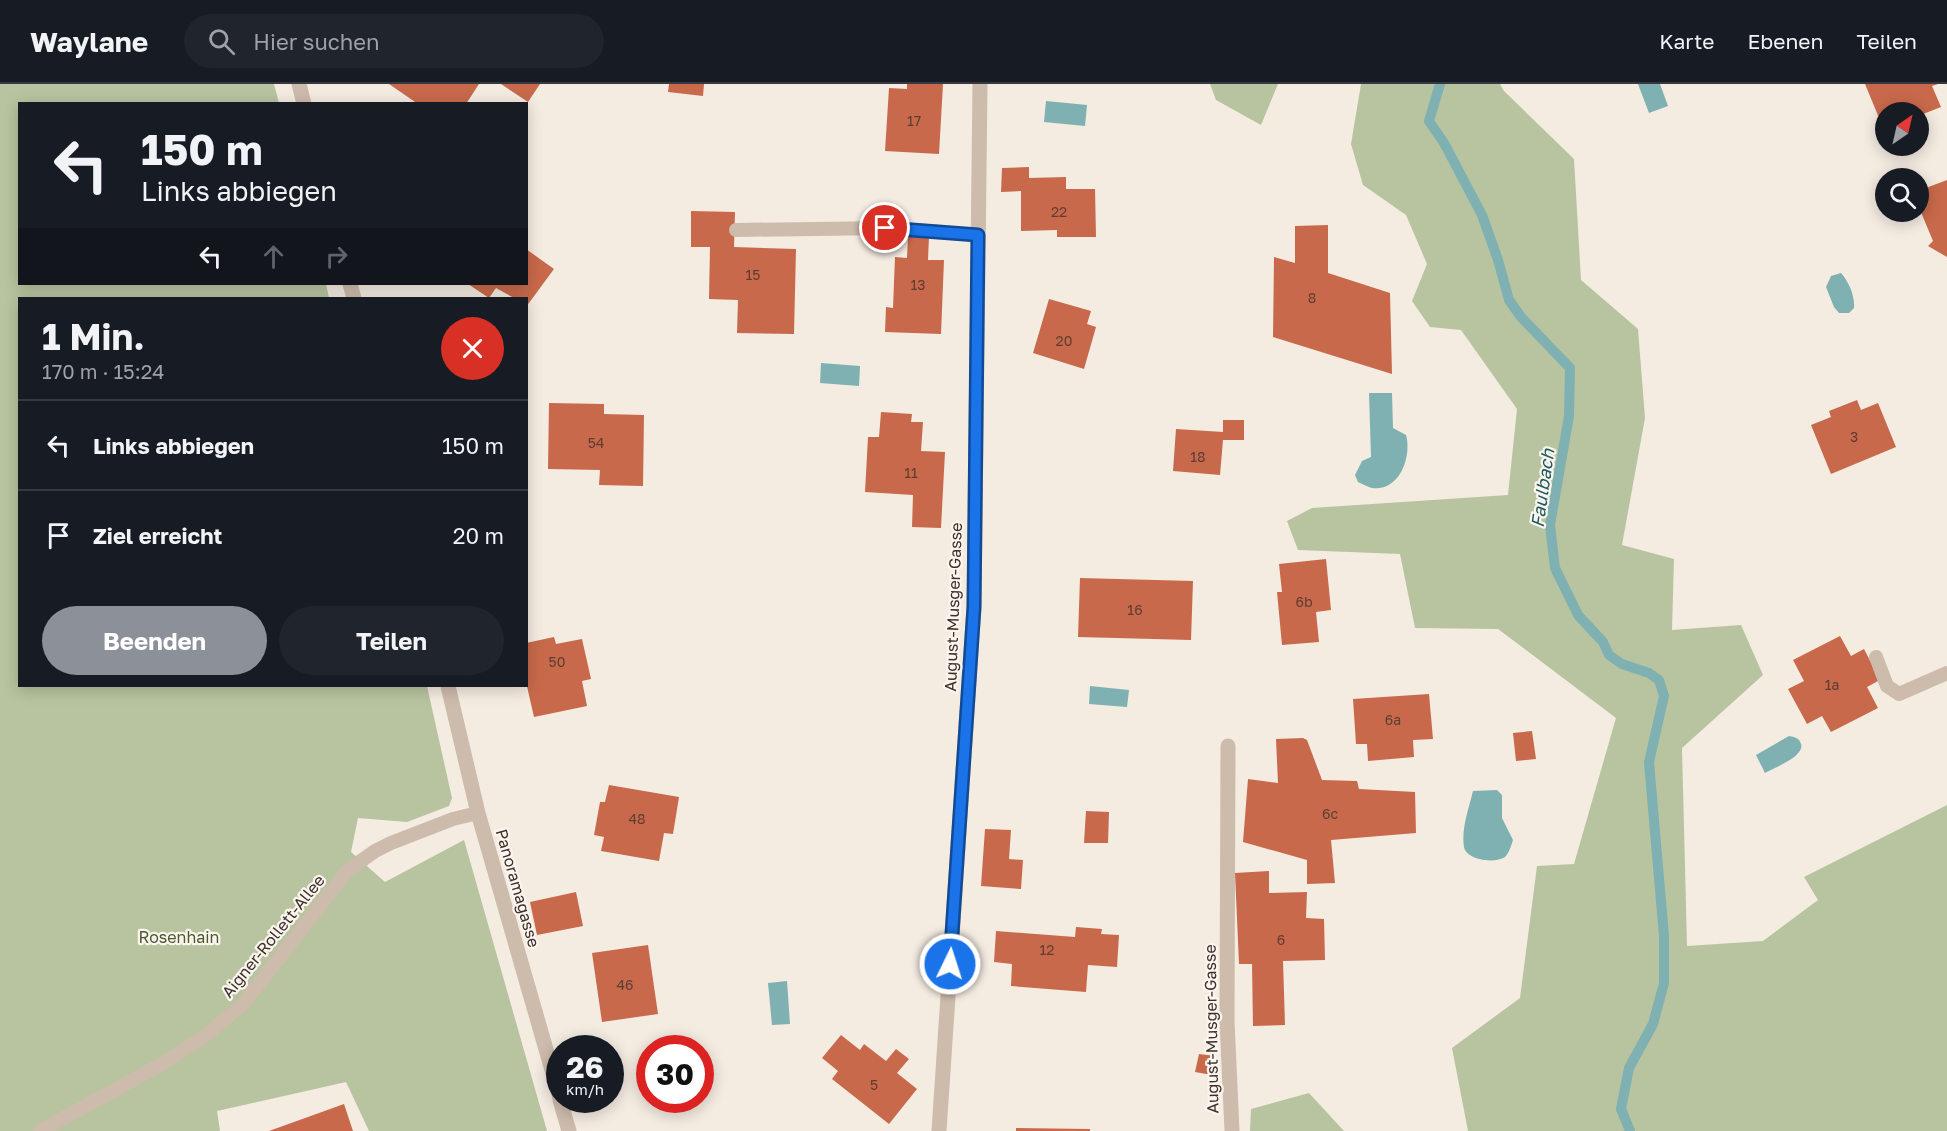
<!DOCTYPE html>
<html lang="de">
<meta charset="utf-8">
<style>
:root{--surface:#171b24;--page:#20242c;--text:#f1f3f6;--muted:#9ea1a6;--line:#363941;--accent:#8c9099}
body{margin:0;font-family:"Golos Text",sans-serif;background:var(--page);color:var(--text);height:100vh;display:flex;flex-direction:column;font-size:22px;white-space:nowrap}
*{box-sizing:border-box;margin:0}
p{font-size:20px;color:var(--muted)}
.icon{flex:none;width:33px;height:33px;fill:none;stroke:currentColor;stroke-width:2;stroke-linecap:round;stroke-linejoin:round}
.map{position:relative;flex:1;overflow:hidden}
.panel{position:absolute;left:18px;top:213px;width:510px;height:390px;display:flex;flex-direction:column;background:var(--surface);border-radius:0px;box-shadow:0 3px 15px #0003}
.panel>*{flex:none}
.banner{position:absolute;left:18px;top:18px;width:510px;height:183px;border-radius:0px;box-shadow:0 3px 15px #0003;background:#171b24;color:var(--text);overflow:hidden}
.needle{width:39px;rotate:34deg}
.tools{position:absolute;left:1875px;top:18px;display:grid;gap:12px}
.tools a{display:grid;place-items:center;width:54px;height:54px;border-radius:50%;background:var(--surface);box-shadow:0 3px 15px #0003;font-size:30px}
.speed{position:absolute;left:546px;top:951px;display:flex;gap:12px;font-size:30px;font-weight:700;text-align:center}
.speed>*{display:grid;place-content:center;width:78px;height:78px;border-radius:50%;background:var(--surface);box-shadow:0 3px 15px #0003;line-height:1}
.speed small{font-size:15px;font-weight:400}
.speed .limit{border:9px solid #d22;background:#fff;color:#111}
.pin{position:absolute;display:grid;place-items:center;width:51px;height:51px;color:#fff;margin:-26px;border:3px solid #fff;border-radius:50%;box-shadow:0 2px 6px #0007}
.me{position:absolute;width:66px;margin:-33px;rotate:4deg;stroke-linejoin:round;filter:drop-shadow(0 0 4px #0008)}
.turn{display:flex;align-items:center;gap:21px;height:126px;padding:0 24px;font-size:27px}
.turn .icon{width:78px;height:78px;stroke-width:2.5}
.turn b{display:block;font-size:42px;line-height:51px}
.lanes{display:flex;align-items:center;height:57px;padding:0 24px;background:#0003;justify-content:center;gap:30px;direction:ltr}
.lanes .off{opacity:.35}
.round{display:grid;place-items:center;flex:none;width:63px;height:63px;border-radius:32px;background:var(--page)}
.overview{display:flex;align-items:center;justify-content:space-between;height:102px;padding:0 24px}
h1{font-size:36px;font-weight:700;line-height:45px}
.primary-button{display:flex;gap:12px;margin-top:auto;padding:12px 24px}
.primary-button a{flex:1;height:69px;border-radius:36px;background:var(--accent);color:#fff;font-size:24px;font-weight:700;line-height:69px;text-align:center}
.primary-button a+a{background:var(--page);color:var(--text)}
ul{padding:0;list-style:none}
li{display:flex;align-items:center;gap:18px;height:90px;padding:0 24px;border-top:2px solid var(--line)}
li div{flex:1}
li b{display:block;font-size:22px}
li em{font-style:normal}
header{display:flex;align-items:center;gap:36px;box-sizing:border-box;height:84px;padding:0 30px;background:var(--surface);border-bottom:2px solid var(--line)}
header strong{font-size:28px}
nav{display:flex;gap:33px;margin-inline-start:auto;font-size:21px}
.search{width:420px;height:54px;background:var(--page);display:flex;align-items:center;gap:15px;box-sizing:border-box;padding:0 21px;border-radius:33px;color:var(--muted);font-size:22px}
.map>svg:first-child{display:block}
.green{fill:#b8c4a0}
.water{fill:#7fb0b2}
.lines{fill:none;stroke-linecap:round;stroke-linejoin:round}
.stream{stroke:#7fb0b2;stroke-width:10}
.building{fill:#c8694b}
.service{stroke:#cdbbac;stroke-width:14}
.minor{stroke:#cdbbac;stroke-width:15}
.route-casing{stroke:#114b97;stroke-width:15}
.route{stroke:#1a73e8;stroke-width:10}
.labels{text-anchor:middle;dominant-baseline:central;stroke-width:4.5;stroke-linejoin:round;paint-order:stroke}
.number-label{font-size:14px;fill:#5e3e33}
.street-label{font-size:16px;fill:#3b302b;stroke:#fbf5ee}
.park-label{font-size:16px;fill:#4a5a2e;stroke:#fbf5ee}
.water-label{font-size:18px;font-style:italic;fill:#1f5a5e;stroke:#fbf5ee}
</style>
<header>
<strong>Waylane</strong>
<div class="search"><svg class="icon" aria-label="search" viewBox="0 0 24 24"><circle cx="10" cy="10" r="6"/><path d="M15 15l6 6"/></svg>Hier suchen</div>
<nav><a>Karte</a><a>Ebenen</a><a>Teilen</a></nav>
</header>
<div class="map">
<svg width="1947" height="1047" viewBox="0 0 1947 1047">
<rect width="100%" height="100%" fill="#f4ebe1"/>
<!-- green -->
<path class="green" d="M 0,0 L 274,0 L 279,19 L 20,20 L 20,200 L 326,200 L 329,214 L 20,214 L 20,602 L 427,602 L 452,714 L 449,722 L 407,738 L 358,734 L 351,768 L 385,798 L 464,756 L 547,1047 L 369,1047 L 346,998 L 217,1027 L 220,1047 L 0,1047 Z
M 1210,0 L 1278,0 L 1261,41 L 1216,16 Z
M 1361,0 L 1500,0 L 1504,7 L 1574,75 L 1581,196 L 1638,245 L 1645,334 L 1622,461 L 1674,475 L 1672,546 L 1741,541 L 1763,591 L 1682,664 L 1687,862 L 1763,857 L 1818,816 L 1804,793 L 1947,721 L 1947,1047 L 1468,1047 L 1452,964 L 1520,914 L 1537,782 L 1574,780 L 1616,634 L 1498,545 L 1415,544 L 1400,470 L 1298,466 L 1287,437 L 1312,424 L 1508,411 L 1517,325 L 1461,246 L 1430,243 L 1412,217 L 1427,180 L 1406,131 L 1363,101 L 1351,60 Z
M 1309,1009 L 1344,1047 L 1250,1047 L 1251,1025 Z"/>
<!-- water -->
<path class="water" d="M 1638,0 L 1660,0 L 1668,22 L 1649,29 Z
M 1046,17 L 1087,21 L 1085,42 L 1044,38 Z
M 1841,189 C 1849,198 1855,212 1854,224 L 1849,229 L 1839,229 L 1834,223 L 1826,203 L 1831,192 Z
M 821,279 L 860,282 L 859,302 L 820,299 Z
M 1369,309 L 1392,309 L 1393,344 L 1406,351 C 1412,372 1400,408 1372,404 C 1368,403 1363,400 1358,398 L 1355,391 L 1362,377 L 1371,373 Z
M 1090,602 L 1129,606 L 1127,623 L 1089,620 Z
M 1789,652 C 1795,653 1799,654 1801,660 C 1805,672 1774,684 1765,689 L 1756,671 Z
M 1497,706 L 1502,711 L 1502,734 L 1513,756 C 1511,762 1509,769 1505,773 C 1495,780 1466,776 1464,763 C 1461,745 1469,724 1473,707 Z
M 787,897 L 790,940 L 772,941 L 768,899 Z"/>
<g class="lines">
<!-- stream -->
<path class="stream" d="M 1440,0 L 1429,37 L 1444,59 L 1482,131 L 1498,176 L 1509,216 L 1521,233 L 1570,284 L 1569,332 L 1550,441 L 1555,484 L 1578,531 L 1603,558 L 1609,571 L 1622,580 L 1649,589 L 1659,596 L 1664,612 L 1649,678 L 1664,852 L 1664,899 L 1653,940 L 1629,984 L 1621,1025 L 1630,1047"/>
</g>
<!-- building -->
<path class="building" d="M 389,0 L 479,0 L 466,20 L 418,20 Z
M 501,0 L 540,0 L 528,18 Z
M 669,0 L 704,0 L 703,12 L 668,8 Z
M 907,0 L 943,0 L 939,70 L 885,67 L 889,4 L 907,5 Z
M 1865,0 L 1938,0 L 1932,2 L 1941,23 L 1918,32 L 1918,28 L 1886,28 L 1886,46 L 1884,46 Z
M 1029,83 L 1029,94 L 1066,93 L 1066,105 L 1095,105 L 1096,153 L 1057,153 L 1057,146 L 1021,147 L 1021,107 L 1001,108 L 1002,84 Z
M 1947,96 L 1947,173 L 1928,162 L 1933,157 L 1918,121 L 1918,107 Z
M 691,127 L 735,128 L 734,163 L 796,165 L 794,250 L 737,249 L 738,216 L 709,215 L 710,163 L 691,163 Z
M 1328,141 L 1328,189 L 1390,209 L 1392,290 L 1273,253 L 1274,173 L 1295,179 L 1295,142 Z
M 908,152 L 929,152 L 928,176 L 944,176 L 941,250 L 885,248 L 886,223 L 893,224 L 895,173 L 907,174 Z
M 526,165 L 554,185 L 526,223 L 526,214 L 514,214 L 496,204 L 489,214 L 468,200 L 526,200 Z
M 1049,215 L 1091,227 L 1087,240 L 1096,243 L 1084,285 L 1033,269 Z
M 1857,316 L 1861,326 L 1878,319 L 1896,363 L 1831,390 L 1811,341 L 1831,333 L 1829,327 Z
M 549,319 L 604,320 L 604,330 L 644,331 L 643,402 L 599,401 L 600,386 L 548,385 Z
M 881,328 L 912,330 L 911,338 L 923,338 L 921,367 L 945,368 L 941,444 L 912,443 L 913,411 L 865,408 L 868,353 L 879,353 Z
M 1223,336 L 1244,336 L 1244,356 L 1223,356 L 1220,391 L 1173,387 L 1176,345 L 1223,348 Z
M 1326,475 L 1331,526 L 1316,528 L 1319,558 L 1282,561 L 1277,508 L 1282,508 L 1279,480 Z
M 1080,494 L 1193,497 L 1191,556 L 1078,553 Z
M 1840,552 L 1851,572 L 1864,565 L 1880,596 L 1867,603 L 1878,624 L 1831,648 L 1822,632 L 1807,640 L 1788,605 L 1804,597 L 1793,576 Z
M 554,553 L 556,560 L 582,555 L 591,595 L 582,597 L 587,622 L 534,633 L 526,598 L 526,559 Z
M 1429,610 L 1433,655 L 1413,656 L 1414,673 L 1368,677 L 1367,660 L 1356,660 L 1353,615 Z
M 1532,647 L 1536,675 L 1516,677 L 1513,649 Z
M 1303,654 L 1307,656 L 1322,696 L 1357,697 L 1359,705 L 1415,708 L 1416,749 L 1331,756 L 1335,799 L 1307,800 L 1307,776 L 1243,758 L 1248,695 L 1278,699 L 1276,655 Z
M 609,701 L 679,713 L 673,750 L 664,749 L 659,777 L 601,767 L 604,753 L 594,751 L 600,718 L 605,718 Z
M 1086,727 L 1109,728 L 1108,759 L 1084,759 Z
M 985,745 L 1011,746 L 1009,775 L 1023,776 L 1021,805 L 981,802 Z
M 1269,787 L 1269,809 L 1307,808 L 1306,834 L 1324,835 L 1325,876 L 1283,877 L 1285,941 L 1253,942 L 1252,880 L 1239,880 L 1235,789 Z
M 576,808 L 583,842 L 537,851 L 530,818 Z
M 1076,843 L 1102,845 L 1101,850 L 1119,851 L 1117,883 L 1088,881 L 1086,908 L 1011,902 L 1012,880 L 994,878 L 996,847 L 1075,853 Z
M 648,861 L 658,930 L 602,938 L 592,869 Z
M 841,951 L 860,966 L 864,960 L 886,977 L 896,965 L 909,975 L 897,989 L 917,1005 L 889,1040 L 832,995 L 838,987 L 822,974 Z
M 1199,970 L 1215,972 L 1212,991 L 1195,988 Z
M 344,1020 L 353,1047 L 269,1047 Z
M 1016,1044 L 1090,1045 L 1090,1047 L 1016,1047 Z"/>
<g class="lines">
<!-- service -->
<path class="service" d="M 736,146 L 885,144 L 978,151
M 1876,573 L 1887,602 L 1899,610 L 1947,589
M 40,1047 L 162,980 L 205,952 L 244,919 L 347,787 L 375,767 L 391,759 L 453,735 L 478,729"/>
<!-- minor -->
<path class="minor" d="M 299,0 L 304,20
M 350,200 L 354,214
M 448,602 L 478,729 L 560,1014
M 1228,662 L 1227,937 L 1232,1047
M 560,1016 L 569,1047
M 939,1047 L 974,523 L 980,0"/>
</g>
<g class="lines">
<defs>
<path id="route" d="M 885,144 L 978,151 L 974,523 L 950,880"/>
</defs>
<!-- route casing -->
<use href="#route" class="route-casing"/>
<!-- route -->
<use href="#route" class="route"/>
</g>
<g class="labels">
<!-- number labels -->
<g class="number-label">
<text x="914" y="36">17</text>
<text x="1059" y="127">22</text>
<text x="753" y="190">15</text>
<text x="918" y="200">13</text>
<text x="1312" y="213">8</text>
<text x="1064" y="256">20</text>
<text x="1854" y="352">3</text>
<text x="596" y="358">54</text>
<text x="1198" y="372">18</text>
<text x="911" y="388">11</text>
<text x="1304" y="517">6b</text>
<text x="1135" y="525">16</text>
<text x="557" y="577">50</text>
<text x="1832" y="600">1a</text>
<text x="1393" y="635">6a</text>
<text x="1330" y="729">6c</text>
<text x="637" y="734">48</text>
<text x="1281" y="855">6</text>
<text x="1047" y="865">12</text>
<text x="625" y="900">46</text>
<text x="874" y="1000">5</text>
</g>
<!-- street labels -->
<g class="street-label">
<text transform="translate(953 523) rotate(-88)">August-Musger-Gasse</text>
<text transform="translate(518 804) rotate(74)">Panoramagasse</text>
<text transform="translate(273 852) rotate(-51)">Aigner-Rollett-Allee</text>
<text transform="translate(1211 945) rotate(-91)">August-Musger-Gasse</text>
</g>
<!-- park labels -->
<g class="park-label">
<text x="179" y="853">Rosenhain</text>
</g>
<!-- water labels -->
<g class="water-label">
<text transform="translate(1542 404) rotate(-82)">Faulbach</text>
</g>
</g>
</svg>
<div class="tools">
<a><svg class="needle" viewBox="-14 -14 28 28"><path d="M0-13l5 13h-10z" fill="#e53935"/><path d="M0 13l5-13h-10z" fill="#9ea1a6"/></svg></a>
<a><svg class="icon" aria-label="search" viewBox="0 0 24 24"><circle cx="10" cy="10" r="6"/><path d="M15 15l6 6"/></svg></a>
</div>
<div class="speed"><div>26<small>km/h</small></div><div class="limit">30</div></div>
<div class="pin" style="left:885px;top:144px;background:#d93025"><svg class="icon" aria-label="arrive" viewBox="0 0 24 24"><path d="M6 21V4h12l-3 4 3 4H6"/></svg></div>
<svg class="me" style="left:950px;top:880px" viewBox="-20 -20 40 40"><circle r="17" fill="#1a73e8" stroke="#fff" stroke-width="3"/><path d="M0-11L8 9 0 5-8 9z" fill="#fff"/></svg>
<div class="banner">
<div class="turn"><svg class="icon" aria-label="left" viewBox="0 0 24 24"><path d="M17 20v-9H6M10 6l-5 5 5 5"/></svg><div><b>150 m</b>Links abbiegen</div></div>
<div class="lanes"><svg class="icon" aria-label="left" viewBox="0 0 24 24"><path d="M17 20v-9H6M10 6l-5 5 5 5"/></svg><svg class="icon off" aria-label="ahead" viewBox="0 0 24 24"><path d="M12 20V5M6 11l6-6 6 6"/></svg><svg class="icon off" aria-label="right" viewBox="0 0 24 24"><path d="M7 20v-9h11M14 6l5 5-5 5"/></svg></div>
</div>
<section class="panel">
<div class="overview"><div><h1>1 Min.</h1><p>170 m · 15:24</p></div><a class="round" style="background:#d93025;color:#fff"><svg class="icon" aria-label="close" viewBox="0 0 24 24"><path d="M6 6l12 12M18 6L6 18"/></svg></a></div>
<ul>
<li><svg class="icon" aria-label="left" viewBox="0 0 24 24"><path d="M17 20v-9H6M10 6l-5 5 5 5"/></svg><div><b>Links abbiegen</b></div><em>150 m</em></li>
<li><svg class="icon" aria-label="arrive" viewBox="0 0 24 24"><path d="M6 21V4h12l-3 4 3 4H6"/></svg><div><b>Ziel erreicht</b></div><em>20 m</em></li>
</ul>
<div class="primary-button"><a>Beenden</a><a>Teilen</a></div>
</section>
</div>
